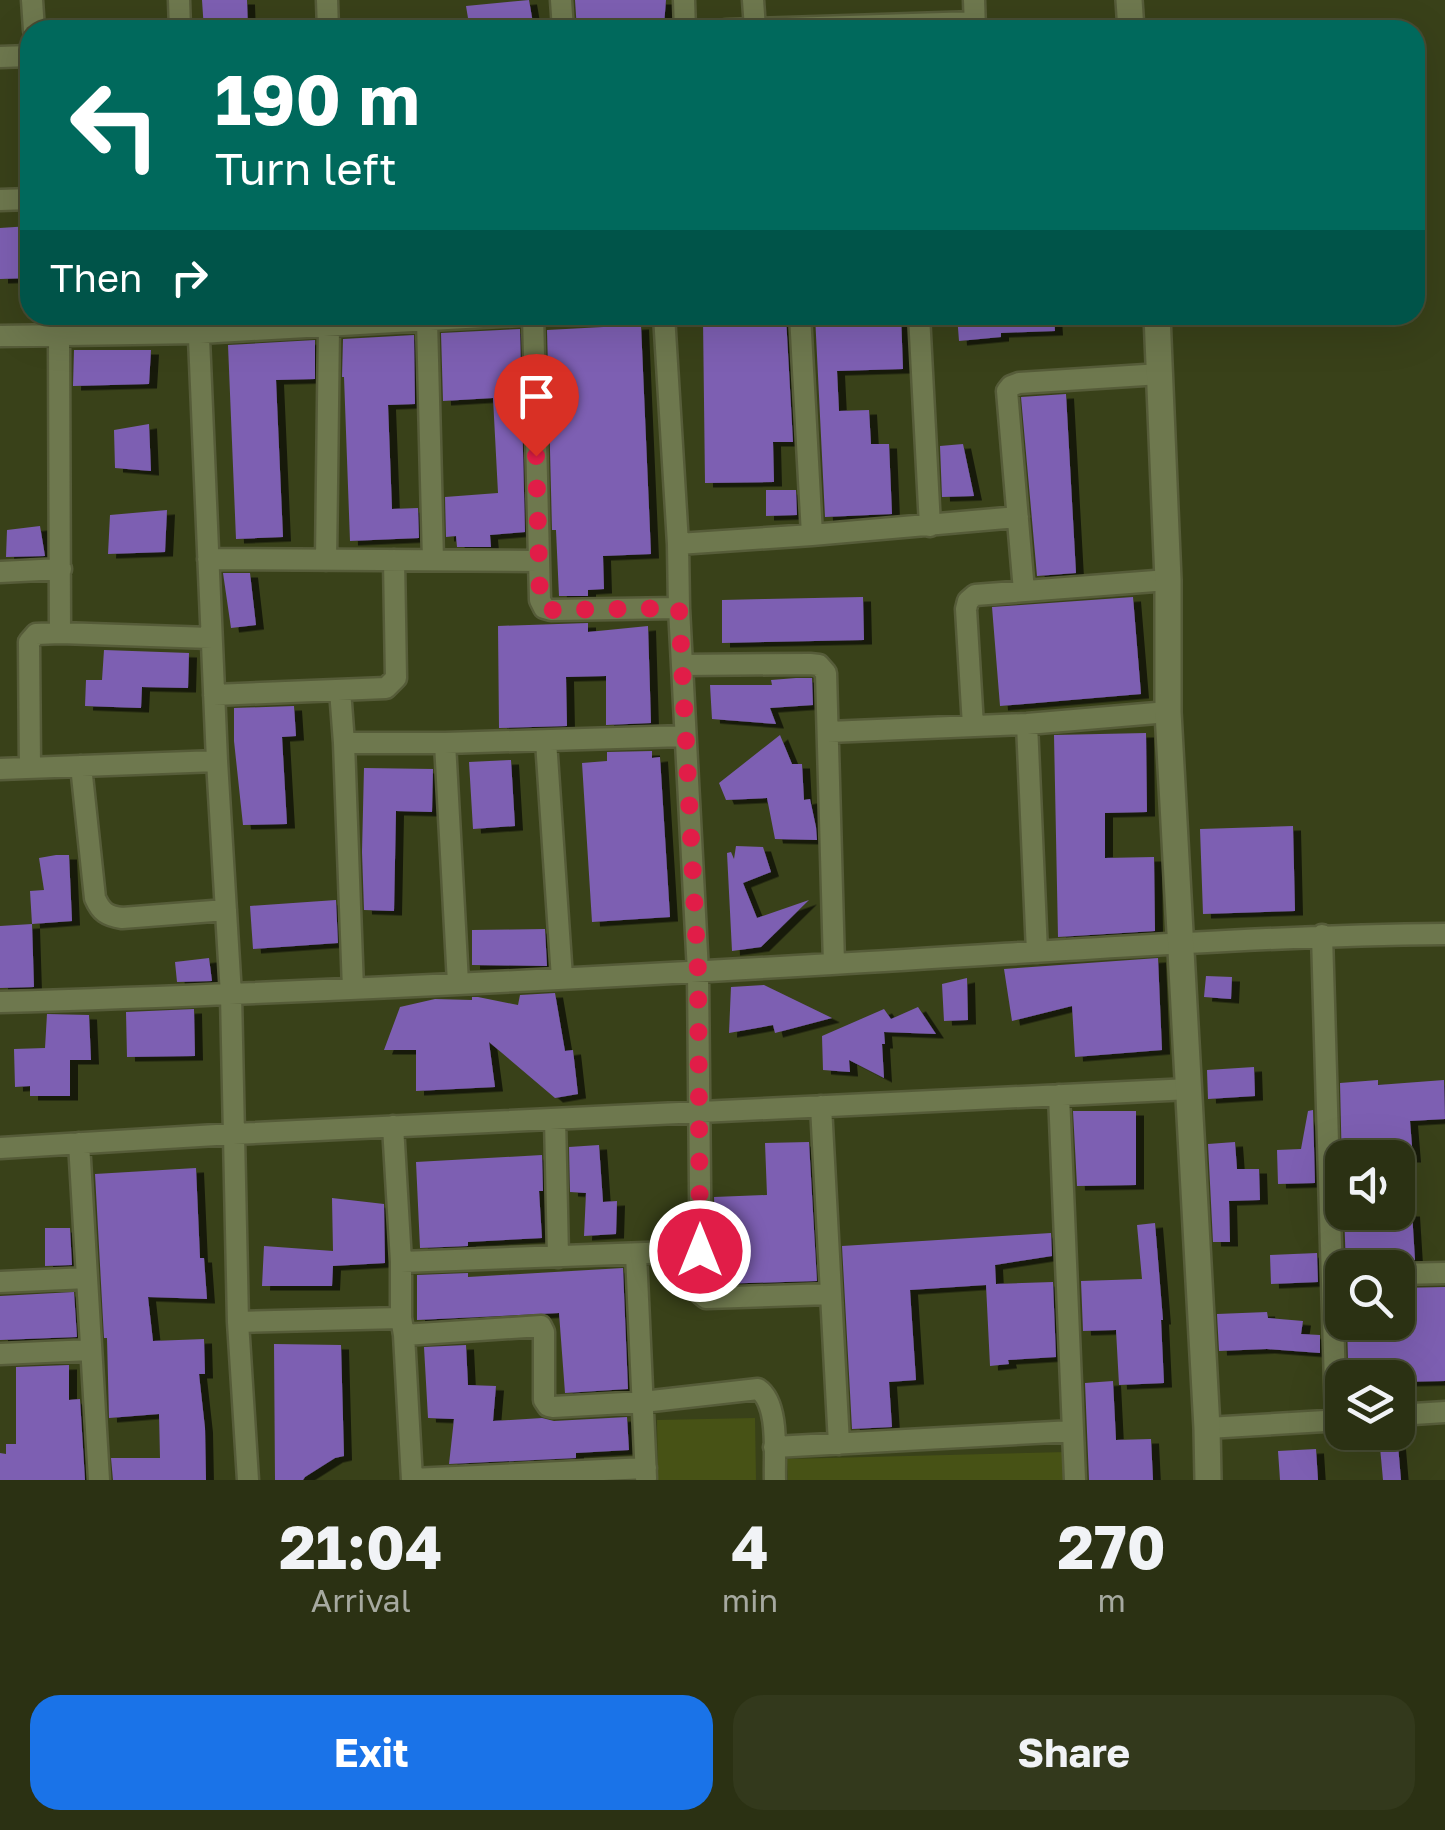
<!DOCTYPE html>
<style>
:root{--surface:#2b3113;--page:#33391c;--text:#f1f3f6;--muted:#a6a9a0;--line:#474c33;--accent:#1a73e8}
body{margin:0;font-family:"Golos Text",sans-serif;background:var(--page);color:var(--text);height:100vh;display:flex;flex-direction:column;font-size:38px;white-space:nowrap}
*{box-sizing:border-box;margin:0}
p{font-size:32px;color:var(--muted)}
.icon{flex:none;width:55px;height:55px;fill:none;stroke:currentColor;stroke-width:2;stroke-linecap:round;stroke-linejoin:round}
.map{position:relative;height:1480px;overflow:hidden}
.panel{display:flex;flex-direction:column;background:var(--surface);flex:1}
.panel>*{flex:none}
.top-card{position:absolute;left:20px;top:20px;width:1405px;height:305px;border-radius:30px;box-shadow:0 10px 40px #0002,0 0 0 2px var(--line);background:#00695c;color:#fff;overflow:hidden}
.fabs{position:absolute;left:1325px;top:1140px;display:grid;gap:20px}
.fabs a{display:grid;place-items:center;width:90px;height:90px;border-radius:20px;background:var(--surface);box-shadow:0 10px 40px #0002,0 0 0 2px var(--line);font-size:50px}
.pin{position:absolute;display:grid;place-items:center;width:85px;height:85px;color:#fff;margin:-102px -42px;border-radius:50% 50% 50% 0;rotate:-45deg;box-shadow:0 0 10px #0007}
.pin .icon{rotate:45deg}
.me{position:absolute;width:110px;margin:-55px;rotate:0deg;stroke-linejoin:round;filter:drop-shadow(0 0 8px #0008)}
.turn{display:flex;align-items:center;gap:35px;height:210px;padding:0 30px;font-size:45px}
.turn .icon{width:130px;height:130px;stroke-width:2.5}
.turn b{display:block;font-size:70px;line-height:85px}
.then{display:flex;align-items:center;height:95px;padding:0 30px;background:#0003;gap:20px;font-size:38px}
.eta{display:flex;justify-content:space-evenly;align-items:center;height:170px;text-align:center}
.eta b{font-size:60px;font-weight:700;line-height:70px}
.action{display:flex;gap:20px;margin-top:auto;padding:20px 30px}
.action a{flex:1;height:115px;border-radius:30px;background:var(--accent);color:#fff;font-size:40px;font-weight:700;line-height:115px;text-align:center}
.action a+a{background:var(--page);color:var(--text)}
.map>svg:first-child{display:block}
.green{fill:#475215}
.building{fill:#7d5fb2;filter:url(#shadow)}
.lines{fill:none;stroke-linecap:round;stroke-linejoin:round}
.street-casing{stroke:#565c39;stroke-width:25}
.secondary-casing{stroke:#565c39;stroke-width:30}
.street{stroke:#6e784e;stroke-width:20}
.secondary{stroke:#6e784e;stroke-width:25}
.route{stroke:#e11d48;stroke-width:18;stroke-dasharray:0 32.4}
</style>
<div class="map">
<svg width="1445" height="1480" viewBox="0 0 1445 1480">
<defs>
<filter id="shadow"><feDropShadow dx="8" dy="4.5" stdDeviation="0" flood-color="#0009"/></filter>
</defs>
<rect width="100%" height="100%" fill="#394119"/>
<!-- green -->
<path class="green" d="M 755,1418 L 756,1480 L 658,1480 L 657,1420 Z
M 1067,1452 L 1068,1480 L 788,1480 L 787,1459 Z"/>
<!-- building -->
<path class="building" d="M 202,0 L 247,0 L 248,30 L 204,30 Z
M 529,0 L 534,29 L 470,30 L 466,6 Z
M 575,0 L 666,0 L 664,25 L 631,24 L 620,28 L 577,30 Z
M 30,226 L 30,278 L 0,279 L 0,228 Z
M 815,315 L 901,315 L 903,369 L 837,371 L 839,411 L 869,410 L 871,444 L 889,444 L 892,514 L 825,517 Z
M 957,315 L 1054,315 L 1055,331 L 1001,333 L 1001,337 L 959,341 Z
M 786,317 L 793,442 L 773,442 L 774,482 L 705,483 L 703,319 Z
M 641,325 L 651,554 L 603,556 L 604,589 L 588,590 L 588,596 L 559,596 L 556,530 L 552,530 L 547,330 Z
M 520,329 L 525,532 L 490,535 L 491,547 L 457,547 L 456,536 L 446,537 L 445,497 L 498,493 L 493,398 L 443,401 L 441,333 Z
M 414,335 L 415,404 L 388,405 L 392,509 L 418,508 L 419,538 L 350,541 L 344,377 L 342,377 L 343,339 Z
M 315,340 L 315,379 L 276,380 L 283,537 L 236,539 L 228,345 Z
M 74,350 L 151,350 L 149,384 L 73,386 Z
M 1066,394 L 1076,573 L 1037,576 L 1021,397 Z
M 149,424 L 151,471 L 115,468 L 114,430 Z
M 963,444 L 974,496 L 942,497 L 940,446 Z
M 766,490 L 796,490 L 797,515 L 766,516 Z
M 167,510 L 165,552 L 108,554 L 110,515 Z
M 40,526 L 45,556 L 6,557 L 7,530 Z
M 223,573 L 250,573 L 256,625 L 231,628 Z
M 863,597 L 864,640 L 722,643 L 722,600 Z
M 1133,597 L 1141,694 L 1000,706 L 992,607 Z
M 588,623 L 588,632 L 648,626 L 651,723 L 606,725 L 606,676 L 566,677 L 567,726 L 499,728 L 498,626 Z
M 104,650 L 189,653 L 188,688 L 142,687 L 141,708 L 85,706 L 86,680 L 102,680 Z
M 796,678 L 812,678 L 813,705 L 770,708 L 776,724 L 712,719 L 710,685 L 772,685 L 771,680 Z
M 294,706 L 296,736 L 282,737 L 287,824 L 243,825 L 234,741 L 234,708 Z
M 1146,733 L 1147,812 L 1105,813 L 1105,858 L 1154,857 L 1155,931 L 1058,937 L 1054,735 Z
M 780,735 L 792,764 L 802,764 L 804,800 L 810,799 L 816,827 L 817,840 L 775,839 L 767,798 L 726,800 L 719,783 Z
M 652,751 L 652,758 L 660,757 L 670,917 L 592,922 L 582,763 L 607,761 L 607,752 Z
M 511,760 L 515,826 L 473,829 L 469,762 Z
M 364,768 L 433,769 L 432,812 L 396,811 L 394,911 L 364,910 L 362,852 Z
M 1293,826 L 1295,911 L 1203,914 L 1200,829 Z
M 736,846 L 763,847 L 771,872 L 743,883 L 757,918 L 809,900 L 761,947 L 732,951 L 727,853 L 731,852 L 734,859 Z
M 56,855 L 69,855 L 72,921 L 32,924 L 30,891 L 44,890 L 39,858 Z
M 336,900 L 338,943 L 253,949 L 250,906 Z
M 32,924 L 34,987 L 0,988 L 0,926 Z
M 545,929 L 547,966 L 472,965 L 472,930 Z
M 209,958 L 212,981 L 177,982 L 175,962 Z
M 1158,958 L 1162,1050 L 1075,1057 L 1072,1006 L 1012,1021 L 1004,969 Z
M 1206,976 L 1232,977 L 1231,999 L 1204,997 Z
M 967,978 L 968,1020 L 944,1021 L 942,984 Z
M 764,985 L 832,1018 L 775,1033 L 773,1025 L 729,1033 L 731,987 Z
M 555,993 L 565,1051 L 573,1050 L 578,1094 L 555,1098 L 489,1042 L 495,1087 L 416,1091 L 416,1050 L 384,1050 L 400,1007 L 435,999 L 472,1000 L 472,997 L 478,997 L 518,1005 L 520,995 Z
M 918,1007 L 936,1034 L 884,1032 L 885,1044 L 882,1044 L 884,1078 L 849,1060 L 850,1072 L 823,1070 L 822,1036 L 884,1009 L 891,1019 Z
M 194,1009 L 195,1056 L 127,1057 L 126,1012 Z
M 47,1014 L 89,1015 L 91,1060 L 70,1060 L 70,1096 L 30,1096 L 30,1086 L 15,1087 L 14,1049 L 45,1048 Z
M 1254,1067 L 1255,1096 L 1208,1099 L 1207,1070 Z
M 1378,1080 L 1378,1085 L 1444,1080 L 1445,1119 L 1410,1121 L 1413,1158 L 1342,1158 L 1342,1169 L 1340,1083 Z
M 1313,1110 L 1315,1183 L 1278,1184 L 1277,1150 L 1301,1149 L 1308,1111 Z
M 1073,1111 L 1136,1111 L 1136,1185 L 1077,1186 Z
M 809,1142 L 817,1281 L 717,1284 L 714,1197 L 767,1195 L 765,1143 Z
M 1235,1142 L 1237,1169 L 1259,1169 L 1260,1200 L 1229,1201 L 1230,1242 L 1213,1242 L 1208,1144 Z
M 599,1145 L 603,1202 L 617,1201 L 616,1234 L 584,1236 L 586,1193 L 570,1192 L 569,1147 Z
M 542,1155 L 543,1191 L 539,1191 L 542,1238 L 468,1242 L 468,1246 L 420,1248 L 416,1162 Z
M 196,1168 L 200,1258 L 204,1258 L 207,1299 L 148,1297 L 153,1341 L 204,1339 L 205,1374 L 199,1374 L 205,1428 L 206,1480 L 113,1480 L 111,1458 L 160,1458 L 159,1414 L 109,1418 L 107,1338 L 104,1338 L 95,1174 Z
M 332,1198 L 384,1204 L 385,1263 L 333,1266 L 332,1286 L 262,1286 L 264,1246 L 333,1251 Z
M 1344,1212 L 1412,1212 L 1415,1260 L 1397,1260 L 1387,1266 L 1346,1268 Z
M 1155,1223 L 1163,1320 L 1161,1320 L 1164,1383 L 1119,1385 L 1116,1330 L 1083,1331 L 1081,1281 L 1142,1279 L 1137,1225 Z
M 45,1228 L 70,1228 L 72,1265 L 45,1266 Z
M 1051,1233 L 1052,1256 L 995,1265 L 996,1284 L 1053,1282 L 1056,1357 L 1008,1360 L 1009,1364 L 990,1366 L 986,1285 L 910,1290 L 916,1380 L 889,1382 L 892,1427 L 852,1429 L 842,1246 Z
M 1317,1253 L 1318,1282 L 1271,1284 L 1270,1255 Z
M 623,1268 L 628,1389 L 565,1393 L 559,1313 L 417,1320 L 417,1275 L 468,1273 L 468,1277 Z
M 1445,1287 L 1445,1381 L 1398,1382 L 1398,1378 L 1368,1378 L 1368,1362 L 1348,1363 L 1347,1322 L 1398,1322 L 1398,1288 Z
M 74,1292 L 77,1337 L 0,1340 L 0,1296 Z
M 1267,1312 L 1268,1318 L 1303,1321 L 1301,1334 L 1320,1335 L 1320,1353 L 1267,1349 L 1219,1351 L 1217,1314 Z
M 274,1344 L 341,1345 L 344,1456 L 335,1458 L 305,1477 L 303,1480 L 275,1480 Z
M 466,1345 L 468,1385 L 496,1386 L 493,1421 L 542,1418 L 554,1421 L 627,1417 L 629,1450 L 576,1453 L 576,1458 L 449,1464 L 454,1419 L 428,1418 L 424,1347 Z
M 69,1365 L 69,1400 L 80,1399 L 85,1480 L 0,1480 L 0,1453 L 6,1454 L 6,1444 L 16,1444 L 16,1367 Z
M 1113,1381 L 1116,1440 L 1151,1439 L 1153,1480 L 1089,1480 L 1085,1383 Z
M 1398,1445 L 1401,1480 L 1383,1480 L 1380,1447 Z
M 1316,1449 L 1318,1480 L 1280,1480 L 1278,1451 Z"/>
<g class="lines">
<defs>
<path id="street" d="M 32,0 L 34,30
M 179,0 L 180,30
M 327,0 L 328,30
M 561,0 L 563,30
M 684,0 L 685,30
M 753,0 L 755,29
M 974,0 L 975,30
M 726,30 L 975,22
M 0,57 L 30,56
M 0,200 L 30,199
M 198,315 L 217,761 L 231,995 L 238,1322 L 248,1480
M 533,315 L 540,600 L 544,608 L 551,610 L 679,608
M 664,315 L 678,544 L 679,608 L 698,972 L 701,1294 L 706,1298 L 830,1294
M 800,315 L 812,535
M 919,315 L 930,526
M 427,320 L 433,560
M 59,333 L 60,633 L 211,638
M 0,336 L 200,333 L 520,315
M 678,544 L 812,535 L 1018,517
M 208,559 L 539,561
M 326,560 L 329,326
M 0,572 L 61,569
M 1024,591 L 1007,391 L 1011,386 L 1019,383 L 1161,374
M 682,665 L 810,664 L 819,665 L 826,673 L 834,964
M 340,690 L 344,743 L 353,989
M 214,695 L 386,688 L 396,678 L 394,560
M 1027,724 L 1037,952
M 973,726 L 966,609 L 968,601 L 975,595 L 1168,580
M 828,732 L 1027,724 L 1168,712
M 546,741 L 562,978
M 344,743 L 445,743 L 685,736
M 445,743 L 458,983
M 81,766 L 95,898 C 101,912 107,916 122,918 L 226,910
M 30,768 L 29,642 L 36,634 L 60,633
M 0,769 L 217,761
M 1322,935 L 1336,1420
M 0,1002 C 278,994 555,980 832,964 C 1036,953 1241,936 1445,934
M 1059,1095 L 1073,1431
M 821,1106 L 839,1444
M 555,1119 L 558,1257
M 393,1126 L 401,1262 L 401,1318 L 404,1335 L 412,1480
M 79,1143 L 99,1480
M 0,1148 L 233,1134 L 1190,1089
M 636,1254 L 646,1478
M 401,1262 L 700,1251
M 1398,1274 L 1445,1273
M 0,1282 L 87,1278
M 238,1322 L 401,1318
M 404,1335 L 541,1326 L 544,1332 L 544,1400 L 548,1406 L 553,1407 L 643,1402 L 758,1389 C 780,1404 774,1455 775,1480
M 0,1354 L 91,1350
M 1398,1415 L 1445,1412
M 1207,1428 L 1342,1420
M 774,1447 L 1073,1431 L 1075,1480
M 412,1479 L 646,1468"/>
<path id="secondary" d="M 1129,0 L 1131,30
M 1157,315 L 1168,580 L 1168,712 L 1207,1428 L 1208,1480"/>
</defs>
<!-- street casing -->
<use href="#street" class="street-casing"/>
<!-- secondary casing -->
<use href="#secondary" class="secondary-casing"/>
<!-- street -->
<use href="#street" class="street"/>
<!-- secondary -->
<use href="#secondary" class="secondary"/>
</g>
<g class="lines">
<!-- route -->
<path class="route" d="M 536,456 L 540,600 L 544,608 L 551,610 L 679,608 L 698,972 L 700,1251"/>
</g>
</svg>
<div class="fabs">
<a><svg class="icon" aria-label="sound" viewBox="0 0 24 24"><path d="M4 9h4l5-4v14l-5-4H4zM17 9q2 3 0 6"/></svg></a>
<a><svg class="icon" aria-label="search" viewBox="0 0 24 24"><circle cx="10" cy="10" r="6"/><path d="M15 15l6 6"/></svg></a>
<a><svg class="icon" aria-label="layers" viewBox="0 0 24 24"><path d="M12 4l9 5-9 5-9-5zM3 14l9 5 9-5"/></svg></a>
</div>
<div class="pin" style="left:536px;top:456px;background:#d93025"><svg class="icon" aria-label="arrive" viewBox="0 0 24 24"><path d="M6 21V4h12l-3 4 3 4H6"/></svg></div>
<svg class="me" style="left:700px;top:1251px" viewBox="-20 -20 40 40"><circle r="17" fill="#e11d48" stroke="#fff" stroke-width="3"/><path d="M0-11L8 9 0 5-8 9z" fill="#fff"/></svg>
<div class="top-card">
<div class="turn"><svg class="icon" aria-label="left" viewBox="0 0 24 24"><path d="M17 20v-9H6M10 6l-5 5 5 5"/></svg><div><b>190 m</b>Turn left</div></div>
<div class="then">Then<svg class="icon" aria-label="right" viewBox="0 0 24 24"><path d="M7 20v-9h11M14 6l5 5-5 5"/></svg></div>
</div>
</div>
<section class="panel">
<div class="eta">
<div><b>21:04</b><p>Arrival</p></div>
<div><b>4</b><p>min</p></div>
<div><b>270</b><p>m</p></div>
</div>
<div class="action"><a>Exit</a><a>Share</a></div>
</section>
